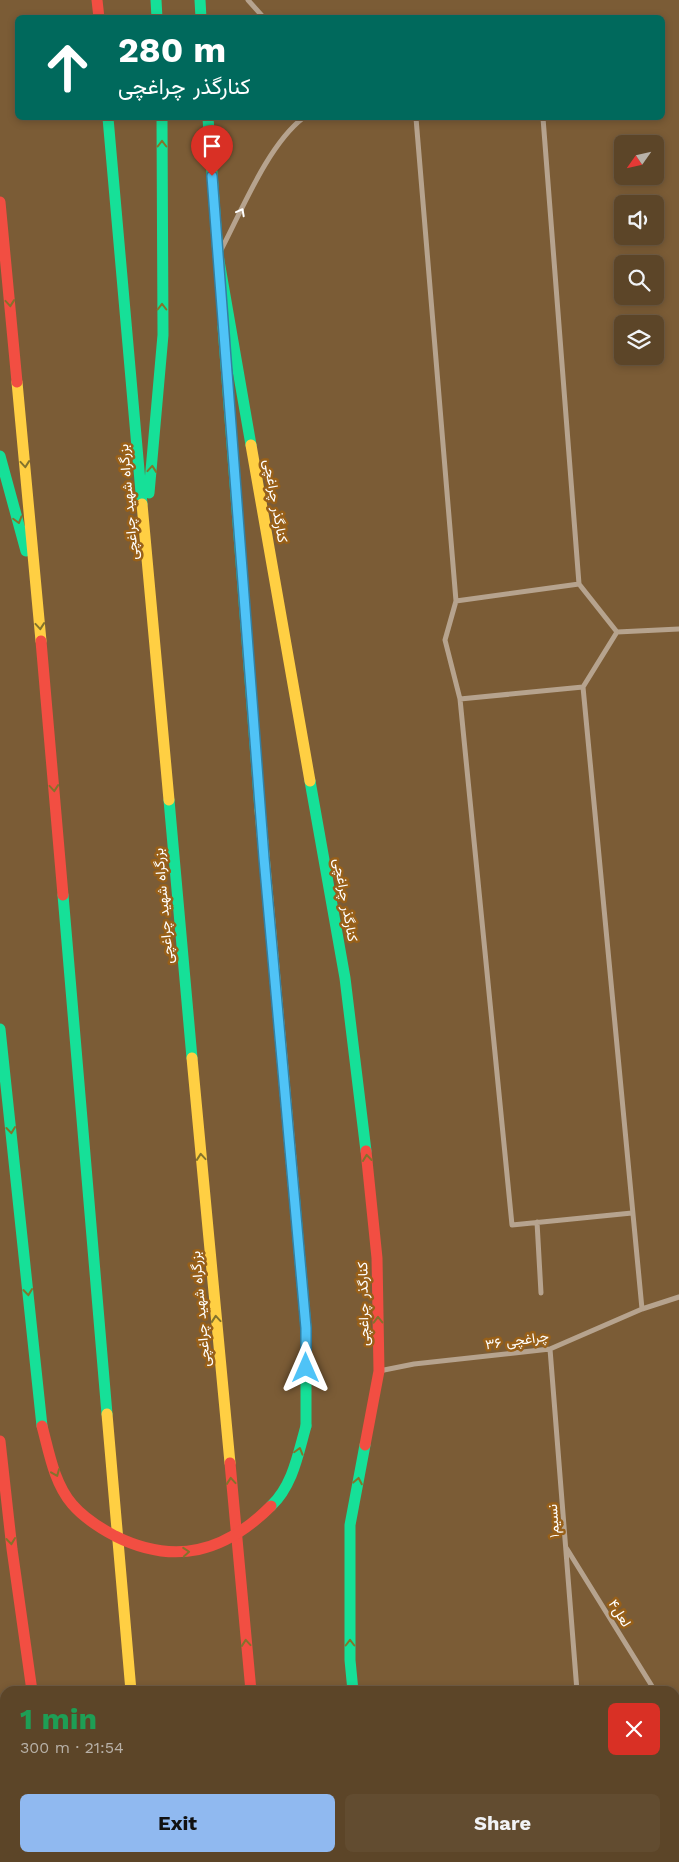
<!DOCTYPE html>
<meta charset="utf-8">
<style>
:root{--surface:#5c4528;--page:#624c30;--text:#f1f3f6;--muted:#b8b1a8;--line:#715d45;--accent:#90b9f0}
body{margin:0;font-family:"Work Sans",Vazirmatn,sans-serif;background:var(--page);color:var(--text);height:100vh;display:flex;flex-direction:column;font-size:19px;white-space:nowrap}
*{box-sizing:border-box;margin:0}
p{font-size:16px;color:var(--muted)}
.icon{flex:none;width:28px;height:28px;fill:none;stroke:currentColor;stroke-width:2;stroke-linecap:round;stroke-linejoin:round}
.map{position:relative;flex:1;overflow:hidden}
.details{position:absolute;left:0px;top:1686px;width:680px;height:176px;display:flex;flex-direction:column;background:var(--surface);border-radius:15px 15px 0 0;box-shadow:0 2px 8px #0003,0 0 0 1px var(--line)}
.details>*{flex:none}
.banner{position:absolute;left:15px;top:15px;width:650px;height:105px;border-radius:8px;box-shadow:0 2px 8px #0003,0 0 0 1px var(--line);background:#00695c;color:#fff;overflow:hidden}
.needle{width:32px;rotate:236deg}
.buttons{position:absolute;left:614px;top:135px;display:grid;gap:10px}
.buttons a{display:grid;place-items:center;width:50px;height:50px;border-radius:8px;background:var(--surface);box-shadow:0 2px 8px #0003,0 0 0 1px var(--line);font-size:25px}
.pin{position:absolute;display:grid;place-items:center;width:42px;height:42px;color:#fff;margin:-51px -21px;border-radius:50% 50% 50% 0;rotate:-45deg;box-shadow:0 0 5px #0007}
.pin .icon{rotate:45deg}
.me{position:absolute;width:55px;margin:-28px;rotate:0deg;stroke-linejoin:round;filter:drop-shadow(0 0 4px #0008)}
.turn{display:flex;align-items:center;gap:18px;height:105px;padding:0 20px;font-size:22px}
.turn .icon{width:65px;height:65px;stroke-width:2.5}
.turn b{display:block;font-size:35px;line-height:42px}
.round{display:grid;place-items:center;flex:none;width:52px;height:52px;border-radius:8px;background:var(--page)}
.headline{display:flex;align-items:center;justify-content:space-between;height:85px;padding:0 20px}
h1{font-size:30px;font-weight:700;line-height:38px;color:#1e9e55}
.cta{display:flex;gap:10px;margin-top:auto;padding:10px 20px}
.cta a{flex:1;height:58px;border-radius:8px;background:var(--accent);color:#111;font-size:20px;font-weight:700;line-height:58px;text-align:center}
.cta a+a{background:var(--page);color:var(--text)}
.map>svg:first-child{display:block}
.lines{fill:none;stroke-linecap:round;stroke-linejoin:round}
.street{stroke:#b6a38e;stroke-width:5}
.fast{stroke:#16e098;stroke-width:11}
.slow{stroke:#ffcf43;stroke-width:11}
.jam{stroke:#f24e42;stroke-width:11}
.fast-bridge{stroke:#16e098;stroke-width:11}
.jam-bridge{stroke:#f24e42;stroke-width:11}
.oneway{stroke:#84732c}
.oneway2{stroke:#fff}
.route-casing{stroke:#337fa1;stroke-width:12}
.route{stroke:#4fc3f7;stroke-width:9}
.labels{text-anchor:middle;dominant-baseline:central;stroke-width:5;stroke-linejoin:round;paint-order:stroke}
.street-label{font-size:14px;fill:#fff;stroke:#986019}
</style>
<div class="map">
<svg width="679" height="1862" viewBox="0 0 679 1862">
<rect width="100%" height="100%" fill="#7b5c36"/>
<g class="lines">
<!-- street -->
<path class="street" d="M 248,0 L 264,18
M 416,118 L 456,601 L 445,640 L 460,699 L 512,1225 L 632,1213
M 543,118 L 579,584 L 617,632 L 583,687 L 642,1309
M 221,250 C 242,210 268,145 303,118
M 456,601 L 579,584
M 617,632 L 679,629
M 460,699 L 583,687
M 537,1222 L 541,1293
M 550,1349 L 577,1691
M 379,1371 L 414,1364 L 550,1349 L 642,1309 L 679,1297
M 567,1549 L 655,1691
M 675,1723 L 679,1730
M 590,1858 L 591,1862"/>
<!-- fast -->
<path class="fast" d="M 156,0 L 157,18
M 200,0 L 201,18
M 108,118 L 142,504
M 208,118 L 218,255 L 251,445
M 223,327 L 260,810
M 0,456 L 26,551
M 149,493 L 163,335 L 162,118
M 310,781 L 345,978 L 366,1151
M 169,800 L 192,1058
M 63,895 L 107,1414
M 0,1029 L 42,1426
M 294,1193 L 306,1328 L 306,1426
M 353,1691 L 350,1660 L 350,1525 L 365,1445
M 52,1858 L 53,1862
M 266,1858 L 267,1862"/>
<!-- slow -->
<path class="slow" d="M 17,382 L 41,641
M 251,445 L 310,781
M 142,504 L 169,800
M 260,810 L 294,1193
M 192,1058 L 230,1463
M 107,1414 L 131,1691
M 364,1858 L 365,1862"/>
<!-- jam -->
<path class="jam" d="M 97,0 L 99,18
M 0,202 L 17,382
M 41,641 L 63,895
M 0,1441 L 12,1549 L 32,1691
M 365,1445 L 379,1371 L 377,1258 L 366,1151
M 230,1463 L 251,1691
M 146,1858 L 146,1862"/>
<!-- fast-bridge -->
<path class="fast-bridge" d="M 271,1506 C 293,1485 298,1454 306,1426"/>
<!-- jam-bridge -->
<path class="jam-bridge" d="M 42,1426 C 49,1452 54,1483 72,1504 C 83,1517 100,1528 115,1536 C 175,1566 225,1552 271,1506"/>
</g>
<!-- one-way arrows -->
<defs><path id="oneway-chevron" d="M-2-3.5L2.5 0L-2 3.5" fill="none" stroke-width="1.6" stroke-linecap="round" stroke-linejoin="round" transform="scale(1.25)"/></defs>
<g class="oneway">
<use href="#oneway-chevron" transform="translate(162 144) rotate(-90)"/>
<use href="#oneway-chevron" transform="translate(10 303) rotate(85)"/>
<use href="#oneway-chevron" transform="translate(162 307) rotate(-90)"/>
<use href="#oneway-chevron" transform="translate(25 464) rotate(85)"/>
<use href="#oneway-chevron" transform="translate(152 469) rotate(-85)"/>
<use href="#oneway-chevron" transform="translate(18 520) rotate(74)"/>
<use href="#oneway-chevron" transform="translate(40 626) rotate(85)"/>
<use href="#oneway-chevron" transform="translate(54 788) rotate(85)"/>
<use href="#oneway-chevron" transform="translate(11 1130) rotate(84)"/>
<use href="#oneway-chevron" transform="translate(201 1157) rotate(-95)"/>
<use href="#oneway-chevron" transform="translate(367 1158) rotate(-96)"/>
<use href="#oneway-chevron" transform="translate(28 1292) rotate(84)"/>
<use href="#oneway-chevron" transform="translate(216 1319) rotate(-95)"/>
<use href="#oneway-chevron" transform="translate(378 1320) rotate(-91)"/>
<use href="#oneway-chevron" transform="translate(299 1451) rotate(-74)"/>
<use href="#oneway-chevron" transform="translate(56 1473) rotate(68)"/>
<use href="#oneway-chevron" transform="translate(231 1481) rotate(-95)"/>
<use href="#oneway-chevron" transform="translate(358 1481) rotate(-79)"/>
<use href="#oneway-chevron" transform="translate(11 1541) rotate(84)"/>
<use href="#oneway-chevron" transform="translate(186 1552) rotate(-4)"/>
<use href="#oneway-chevron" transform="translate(246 1643) rotate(-95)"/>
<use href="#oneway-chevron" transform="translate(350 1643) rotate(-90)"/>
</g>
<use class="oneway2" href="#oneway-chevron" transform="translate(241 212) rotate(-62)"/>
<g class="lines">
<defs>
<path id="route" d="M 212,176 L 264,858 L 306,1328 L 306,1368"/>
</defs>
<!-- route casing -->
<use href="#route" class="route-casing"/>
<!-- route -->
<use href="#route" class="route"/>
</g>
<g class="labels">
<!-- street labels -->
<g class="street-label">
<text transform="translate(276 501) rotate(80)">کنارگذر چراغچی</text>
<text transform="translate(128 502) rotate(-95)">بزرگراه شهید چراغچی</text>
<text transform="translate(346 900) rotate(80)">کنارگذر چراغچی</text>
<text transform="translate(163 906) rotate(-95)">بزرگراه شهید چراغچی</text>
<text transform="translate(363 1304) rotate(-91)">کنارگذر چراغچی</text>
<text transform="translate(200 1309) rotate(-95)">بزرگراه شهید چراغچی</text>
<text transform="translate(517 1340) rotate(-8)">چراغچی ۳۶</text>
<text transform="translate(553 1521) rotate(-94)">نسیم۱</text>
<text transform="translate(620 1613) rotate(58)">لعل۴</text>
</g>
</g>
</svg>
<div class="buttons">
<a><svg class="needle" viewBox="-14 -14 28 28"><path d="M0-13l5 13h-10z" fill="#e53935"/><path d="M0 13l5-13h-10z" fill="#b8b1a8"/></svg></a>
<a><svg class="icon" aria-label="sound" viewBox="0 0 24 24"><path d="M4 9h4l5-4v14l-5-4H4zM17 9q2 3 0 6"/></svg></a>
<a><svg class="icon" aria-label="search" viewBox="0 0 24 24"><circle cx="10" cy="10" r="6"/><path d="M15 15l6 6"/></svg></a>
<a><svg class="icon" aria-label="layers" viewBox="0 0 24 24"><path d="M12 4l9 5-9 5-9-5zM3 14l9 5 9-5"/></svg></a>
</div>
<div class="pin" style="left:212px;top:176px;background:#d93025"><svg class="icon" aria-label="arrive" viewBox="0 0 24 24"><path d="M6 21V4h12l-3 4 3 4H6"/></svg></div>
<svg class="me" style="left:306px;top:1368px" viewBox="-20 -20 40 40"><path d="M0-17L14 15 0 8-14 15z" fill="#4fc3f7" stroke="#fff" stroke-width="4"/></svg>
<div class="banner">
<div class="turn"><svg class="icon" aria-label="ahead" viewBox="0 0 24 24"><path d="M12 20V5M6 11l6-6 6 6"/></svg><div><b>280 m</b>کنارگذر چراغچی</div></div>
</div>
<section class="details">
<div class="headline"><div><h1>1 min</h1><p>300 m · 21:54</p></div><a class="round" style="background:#d93025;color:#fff"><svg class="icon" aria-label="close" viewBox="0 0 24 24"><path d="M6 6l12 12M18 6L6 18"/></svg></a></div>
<div class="cta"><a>Exit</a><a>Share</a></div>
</section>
</div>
